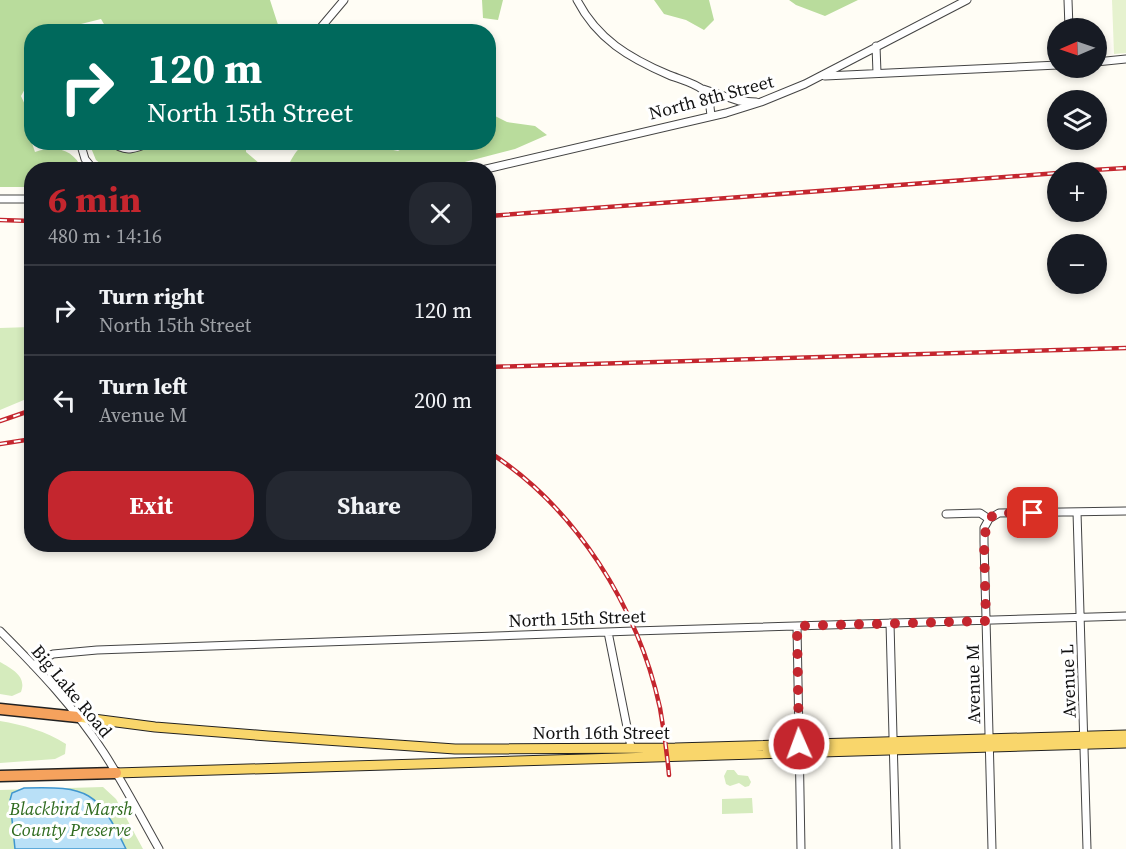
<!DOCTYPE html>
<meta charset="utf-8">
<style>
:root{--surface:#171b24;--page:#242831;--text:#f1f3f6;--muted:#9ea1a6;--line:#363941;--accent:#c4262e}
body{margin:0;font-family:"Source Serif 4",serif;background:var(--page);color:var(--text);height:100vh;display:flex;flex-direction:column;font-size:22px;white-space:nowrap}
*{box-sizing:border-box;margin:0}
p{font-size:20px;color:var(--muted)}
.icon{flex:none;width:33px;height:33px;fill:none;stroke:currentColor;stroke-width:2;stroke-linecap:round;stroke-linejoin:round}
.map{position:relative;flex:1;overflow:hidden}
.sheet{position:absolute;left:24px;top:162px;width:472px;height:390px;display:flex;flex-direction:column;background:var(--surface);border-radius:24px;box-shadow:0 3px 9px #0003}
.sheet>*{flex:none}
.banner{position:absolute;left:24px;top:24px;width:472px;height:126px;border-radius:24px;box-shadow:0 3px 9px #0003;background:#00695c;color:#fff;overflow:hidden}
.needle{width:39px;rotate:268deg}
.tools{position:absolute;left:1047px;top:18px;display:grid;gap:12px}
.tools a{display:grid;place-items:center;width:60px;height:60px;border-radius:50%;background:var(--surface);box-shadow:0 3px 9px #0003;font-size:30px}
.pin{position:absolute;display:grid;place-items:center;width:51px;height:51px;color:#fff;margin:-26px;border-radius:12px;box-shadow:0 3px 9px #0006}
.me{position:absolute;width:66px;margin:-33px;rotate:358deg;stroke-linejoin:round;filter:drop-shadow(0 0 4px #0008)}
.turn{display:flex;align-items:center;gap:21px;height:126px;padding:0 24px;font-size:27px}
.turn .icon{width:78px;height:78px;stroke-width:2.5}
.turn b{display:block;font-size:42px;line-height:51px}
.round{display:grid;place-items:center;flex:none;width:63px;height:63px;border-radius:24px;background:var(--page)}
.summary{display:flex;align-items:center;justify-content:space-between;height:102px;padding:0 24px}
h1{font-size:36px;font-weight:700;line-height:45px;color:var(--accent)}
.primary-button{display:flex;gap:12px;margin-top:auto;padding:12px 24px}
.primary-button a{flex:1;height:69px;border-radius:24px;background:var(--accent);color:#fff;font-size:24px;font-weight:700;line-height:69px;text-align:center}
.primary-button a+a{background:var(--page);color:var(--text)}
ul{padding:0;list-style:none}
li{display:flex;align-items:center;gap:18px;height:90px;padding:0 24px;border-top:2px solid var(--line)}
li div{flex:1}
li b{display:block;font-size:22px}
li em{font-style:normal}
.map>svg:first-child{display:block}
.green{fill:#d5ebbd}
.forest{fill:#b9dc9c}
.pitch{fill:#e6f2cf}
.water{fill:#b9e0f7;stroke:#3f96cf;stroke-width:1.5}
.lines{fill:none;stroke-linecap:round;stroke-linejoin:round}
.minor-casing{stroke:#444;stroke-width:9}
.major-casing{stroke:#222;stroke-width:11}
.highway-casing{stroke:#222;stroke-width:13}
.minor{stroke:#fff;stroke-width:7}
.major{stroke:#f9d66b;stroke-width:9}
.highway{stroke:#f5a25d;stroke-width:10}
.rail-casing{stroke:#c4262e;stroke-width:4.5}
.rail{stroke:#fff;stroke-width:2;stroke-dasharray:7;stroke-linecap:butt}
.route{stroke:#c4262e;stroke-width:10;stroke-dasharray:0 18}
.labels{text-anchor:middle;dominant-baseline:central;stroke-width:6;stroke-linejoin:round;paint-order:stroke}
.street-label{font-size:18px;fill:#111;stroke:#fff}
.park-label{font-size:18px;font-style:italic;fill:#2f6b1f;stroke:#fff}
</style>
<div class="map">
<svg width="1126" height="849" viewBox="0 0 1126 849">
<rect width="100%" height="100%" fill="#fffdf5"/>
<!-- green -->
<path class="green" d="M 31,327 L 31,397 L 0,410 L 0,328 Z
M 0,662 C 12,669 27,676 21,692 L 12,696 L 0,694 Z
M 0,721 C 23,725 46,731 66,744 L 65,754 L 55,759 L 0,763 Z
M 727,770 L 734,770 L 738,775 L 748,776 L 751,782 L 749,786 L 745,787 L 739,783 L 730,786 L 726,784 L 724,776 Z
M 103,787 L 116,799 L 143,849 L 0,849 L 0,790 Z
M 752,798 L 753,813 L 722,814 L 722,799 Z"/>
<!-- forest -->
<path class="forest" d="M 0,0 L 270,0 L 280,31 L 108,31 L 101,19 L 81,24 L 75,31 L 32,32 L 31,78 L 21,96 L 31,118 L 31,140 L 35,152 C 56,145 73,149 82,169 L 32,170 L 31,187 L 0,187 Z
M 482,0 L 503,0 L 498,20 L 483,18 Z
M 654,0 L 709,0 L 714,20 L 704,30 L 686,20 L 664,14 Z
M 789,0 L 858,0 L 825,16 L 796,5 Z
M 489,113 L 507,122 L 535,126 L 547,135 L 515,149 L 434,170 L 107,169 L 96,160 L 89,143 L 246,143 L 246,152 L 260,164 L 290,162 C 293,157 296,150 301,148 C 331,135 368,144 398,151 L 411,143 L 489,142 Z"/>
<!-- pitch -->
<path class="pitch" d="M 1112,0 L 1126,0 L 1126,53 L 1114,54 Z"/>
<!-- water -->
<path class="water" d="M 24,788 C 88,786 98,791 126,849 L 15,849 L 10,800 L 12,793 Z"/>
<g class="lines">
<defs>
<path id="minor" d="M 577,0 C 597,39 629,58 669,75 C 679,79 695,83 703,90 C 710,95 710,108 711,116
M 1068,0 L 1069,28
M 317,32 L 344,0
M 876,46 L 877,73
M 1096,62 L 1126,59
M 825,76 L 1058,65
M 703,89 L 739,101 L 756,102
M 80,142 L 85,159 L 94,170
M 113,142 C 124,154 138,148 151,142
M 482,170 L 726,113 L 761,102 L 805,84 L 967,0
M 0,199 L 32,199
M 1077,512 L 1087,849
M 946,514 L 980,513 L 989,519
M 989,519 L 984,528 L 984,542 L 992,849
M 989,519 L 999,513 L 1126,511
M 890,623 L 896,849
M 797,626 L 801,849
M 0,631 C 38,669 76,709 104,753 C 124,784 141,817 159,849
M 608,632 L 631,747
M 33,665 L 53,654 L 97,650 L 634,631 L 1126,616"/>
<path id="major" d="M 78,717 L 155,727 L 268,736 L 455,749 L 675,748 L 1126,735
M 116,773 L 1126,743"/>
<path id="highway" d="M 0,709 L 78,717
M 0,776 L 116,773"/>
</defs>
<!-- minor casing -->
<use href="#minor" class="minor-casing"/>
<!-- major casing -->
<use href="#major" class="major-casing"/>
<!-- highway casing -->
<use href="#highway" class="highway-casing"/>
<!-- minor -->
<use href="#minor" class="minor"/>
<!-- major -->
<use href="#major" class="major"/>
<!-- highway -->
<use href="#highway" class="highway"/>
<defs>
<path id="rail" d="M 1060,172 L 1126,168
M 489,216 L 1058,173
M 0,220 L 32,221
M 489,367 L 1126,348
M 0,421 L 32,410
M 0,444 L 32,439
M 489,452 C 576,508 638,607 660,708 C 664,730 667,753 669,775"/>
</defs>
<!-- rail casing -->
<use href="#rail" class="rail-casing"/>
<!-- rail -->
<use href="#rail" class="rail"/>
</g>
<g class="lines">
<!-- route -->
<path class="route" d="M 799,744 L 797,626 L 986,621 L 984,542 L 987,521 L 991,517 L 999,513 L 1033,513"/>
</g>
<g class="labels">
<!-- street labels -->
<g class="street-label">
<text transform="translate(711 97) rotate(-15)">North 8th Street</text>
<text transform="translate(577 618) rotate(-2)">North 15th Street</text>
<text transform="translate(1068 681) rotate(-92)">Avenue L</text>
<text transform="translate(973 684) rotate(-91)">Avenue M</text>
<text transform="translate(72 691) rotate(50)">Big Lake Road</text>
<text x="601" y="732">North 16th Street</text>
</g>
<!-- park labels -->
<g class="park-label">
<text x="71" y="808">Blackbird Marsh<tspan x="71" dy="21">County Preserve</tspan></text>
</g>
</g>
</svg>
<div class="tools">
<a><svg class="needle" viewBox="-14 -14 28 28"><path d="M0-13l5 13h-10z" fill="#e53935"/><path d="M0 13l5-13h-10z" fill="#9ea1a6"/></svg></a>
<a><svg class="icon" aria-label="layers" viewBox="0 0 24 24"><path d="M12 4l9 5-9 5-9-5zM3 14l9 5 9-5"/></svg></a>
<a>+</a>
<a>−</a>
</div>
<div class="pin" style="left:1033px;top:513px;background:#d93025"><svg class="icon" aria-label="arrive" viewBox="0 0 24 24"><path d="M6 21V4h12l-3 4 3 4H6"/></svg></div>
<svg class="me" style="left:799px;top:744px" viewBox="-20 -20 40 40"><circle r="17" fill="#c4262e" stroke="#fff" stroke-width="3"/><path d="M0-11L8 9 0 5-8 9z" fill="#fff"/></svg>
<div class="banner">
<div class="turn"><svg class="icon" aria-label="right" viewBox="0 0 24 24"><path d="M7 20v-9h11M14 6l5 5-5 5"/></svg><div><b>120 m</b>North 15th Street</div></div>
</div>
<section class="sheet">
<div class="summary"><div><h1>6 min</h1><p>480 m · 14:16</p></div><a class="round"><svg class="icon" aria-label="close" viewBox="0 0 24 24"><path d="M6 6l12 12M18 6L6 18"/></svg></a></div>
<ul>
<li><svg class="icon" aria-label="right" viewBox="0 0 24 24"><path d="M7 20v-9h11M14 6l5 5-5 5"/></svg><div><b>Turn right</b><p>North 15th Street</p></div><em>120 m</em></li>
<li><svg class="icon" aria-label="left" viewBox="0 0 24 24"><path d="M17 20v-9H6M10 6l-5 5 5 5"/></svg><div><b>Turn left</b><p>Avenue M</p></div><em>200 m</em></li>
</ul>
<div class="primary-button"><a>Exit</a><a>Share</a></div>
</section>
</div>
